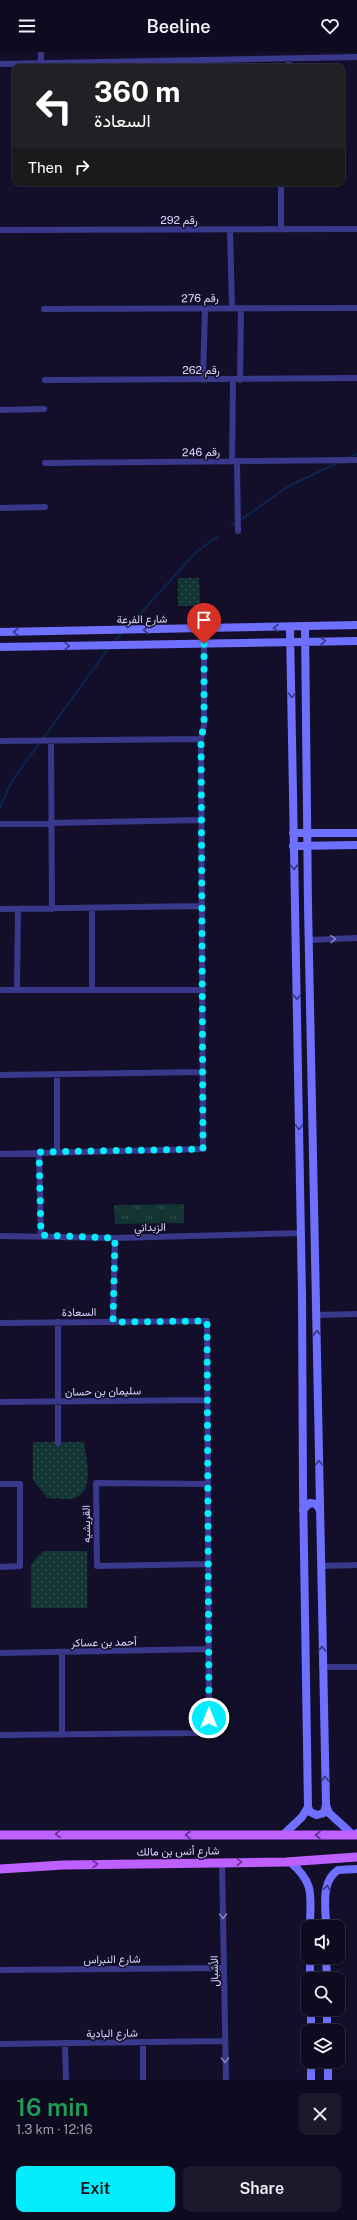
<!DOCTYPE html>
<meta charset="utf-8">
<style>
:root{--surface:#0e0b20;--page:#1c192d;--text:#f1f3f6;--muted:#9b9ba5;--line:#2e2b3e;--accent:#04edff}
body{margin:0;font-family:"Public Sans",Vazirmatn,sans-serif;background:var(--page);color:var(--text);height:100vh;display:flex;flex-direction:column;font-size:15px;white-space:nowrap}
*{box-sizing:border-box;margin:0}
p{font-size:13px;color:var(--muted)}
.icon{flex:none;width:22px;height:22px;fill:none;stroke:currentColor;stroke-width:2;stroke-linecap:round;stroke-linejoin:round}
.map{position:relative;height:2028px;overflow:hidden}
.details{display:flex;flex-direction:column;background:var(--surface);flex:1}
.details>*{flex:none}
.guide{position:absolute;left:12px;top:12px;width:333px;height:122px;border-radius:8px;box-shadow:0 1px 3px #0004,0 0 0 1px var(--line);background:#202124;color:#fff;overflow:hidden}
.tools{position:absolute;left:301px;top:1868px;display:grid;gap:8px}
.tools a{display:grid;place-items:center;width:44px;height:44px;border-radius:8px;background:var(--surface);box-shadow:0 1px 3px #0004,0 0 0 1px var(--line);font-size:20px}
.pin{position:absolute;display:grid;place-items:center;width:34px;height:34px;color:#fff;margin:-41px -17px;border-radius:50% 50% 50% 0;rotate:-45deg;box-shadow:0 0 4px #0007}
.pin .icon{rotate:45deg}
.me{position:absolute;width:44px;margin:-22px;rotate:0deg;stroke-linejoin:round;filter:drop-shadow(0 0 3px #0008)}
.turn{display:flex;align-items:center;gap:14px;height:84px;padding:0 16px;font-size:18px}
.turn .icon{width:52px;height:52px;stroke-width:2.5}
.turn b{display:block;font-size:28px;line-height:34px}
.then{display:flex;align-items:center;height:38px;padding:0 16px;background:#0003;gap:8px;font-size:15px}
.round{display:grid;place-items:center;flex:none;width:42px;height:42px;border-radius:8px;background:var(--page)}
.headline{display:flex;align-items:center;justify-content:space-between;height:68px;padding:0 16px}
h1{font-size:24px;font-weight:600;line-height:30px;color:#1e9e55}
.primary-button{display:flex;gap:8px;margin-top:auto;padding:8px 16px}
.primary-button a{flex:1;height:46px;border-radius:8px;background:var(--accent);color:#111;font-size:16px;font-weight:600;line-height:46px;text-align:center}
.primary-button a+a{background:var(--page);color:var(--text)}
header{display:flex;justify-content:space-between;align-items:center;height:52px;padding:0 16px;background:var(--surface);font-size:18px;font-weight:600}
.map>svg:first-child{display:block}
.grass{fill:url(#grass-tufts)}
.garden{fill:url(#garden-dots)}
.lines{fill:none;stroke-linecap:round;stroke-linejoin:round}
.stream{stroke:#0a254e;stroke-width:2}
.street{stroke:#39388b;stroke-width:6}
.secondary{stroke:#6f70ff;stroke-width:8}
.primary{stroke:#be5fff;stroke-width:9}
.oneway{stroke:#38367f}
.oneway2{stroke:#8280bf}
.oneway3{stroke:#60338a}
.route{stroke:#04edff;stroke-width:7;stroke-dasharray:0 12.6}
.labels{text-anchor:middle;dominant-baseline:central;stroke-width:3;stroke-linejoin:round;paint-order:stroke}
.street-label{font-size:11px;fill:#dbd8ff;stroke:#130f2a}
</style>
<header><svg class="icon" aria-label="menu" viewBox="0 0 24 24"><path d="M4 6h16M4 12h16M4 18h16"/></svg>Beeline<svg class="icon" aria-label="heart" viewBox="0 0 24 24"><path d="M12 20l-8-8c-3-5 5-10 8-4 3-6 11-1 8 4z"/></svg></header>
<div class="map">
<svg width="357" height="2028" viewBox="0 0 357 2028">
<defs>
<pattern id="grass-tufts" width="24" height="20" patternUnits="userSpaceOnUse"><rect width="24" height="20" fill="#123432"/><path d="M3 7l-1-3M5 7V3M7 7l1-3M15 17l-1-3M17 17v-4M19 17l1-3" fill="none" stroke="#345151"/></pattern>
<pattern id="garden-dots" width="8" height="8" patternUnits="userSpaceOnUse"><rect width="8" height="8" fill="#123432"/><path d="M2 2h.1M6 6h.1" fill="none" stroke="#345151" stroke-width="1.8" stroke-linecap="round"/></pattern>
</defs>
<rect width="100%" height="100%" fill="#130f2a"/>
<!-- grass -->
<path class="grass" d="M 184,1152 L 184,1171 L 115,1172 L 114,1153 Z"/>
<!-- garden -->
<path class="garden" d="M 178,526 L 199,526 L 200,554 L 178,554 Z
M 33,1390 L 84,1390 C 86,1407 95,1438 75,1446 C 68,1448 55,1446 47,1446 L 33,1428 Z
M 43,1499 L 87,1499 L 87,1556 L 31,1556 L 31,1512 Z"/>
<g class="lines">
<!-- stream -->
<path class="stream" d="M 350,405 L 357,402
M 242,467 L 289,434 L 337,411
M 232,474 L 234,472
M 129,574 L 197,499 L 217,485
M 115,589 L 121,582
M 44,685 L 108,597
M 0,755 L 12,729 L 38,693"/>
<!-- street -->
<path class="street" d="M 41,0 L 41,11
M 288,7 L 289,15
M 0,12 L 357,5
M 281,131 L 281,177
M 0,178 L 357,177
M 230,178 L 232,255
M 44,257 L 357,256
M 45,328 L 357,326
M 203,328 L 205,256
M 240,328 L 241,256
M 0,358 L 44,357
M 232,409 L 233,328
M 237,409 L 238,479
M 45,411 L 357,408
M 0,456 L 45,455
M 0,689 L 201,687
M 51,689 L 52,857
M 0,772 L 201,768
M 0,857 L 202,854
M 309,888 L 357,886
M 17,937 L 18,857
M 92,937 L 92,856
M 0,938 L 203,938
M 0,1023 L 203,1020
M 57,1099 L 57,1022
M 39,1100 L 41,1183
M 0,1102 L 203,1097 L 201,687 L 204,673 L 204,591
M 0,1184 L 115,1186 L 301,1181
M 317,1263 L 357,1262
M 58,1270 L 58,1391
M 113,1270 L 115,1186
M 0,1271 L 207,1269 L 209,1666 L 206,1673 L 197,1681 L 0,1683
M 0,1350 L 207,1348
M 0,1432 L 20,1432 L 20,1514 L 0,1515
M 207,1432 L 96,1431 L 97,1514 L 208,1512
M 322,1514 L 357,1513
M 0,1601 L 208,1597
M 322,1615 L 357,1615
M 62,1682 L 62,1601
M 222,1811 L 226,2028
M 0,1918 L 224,1916
M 143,1990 L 143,2028
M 65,1991 L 66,2028
M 0,1992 L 225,1989"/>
<!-- secondary -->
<path class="secondary" d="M 305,575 L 308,853 L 326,1753 L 329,1761 L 353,1783 L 357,1781
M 0,580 L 357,573
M 0,595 L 357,589
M 293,781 L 357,781
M 293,794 L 357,793
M 303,1458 L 310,1451 L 316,1452 L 320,1458
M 308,1755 L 310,1760 L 317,1763 L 324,1761 L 326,1753
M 283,1783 L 302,1765 L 308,1755 L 303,1436 L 302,1243 L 290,576
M 290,1810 C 316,1832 310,1844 310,1875
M 326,1875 C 326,1856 320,1830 338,1818 L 357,1817
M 310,1905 L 310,1927
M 326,1905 L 327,1927
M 311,1957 L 311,1979
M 327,1957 L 327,1979
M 311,2009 L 311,2028
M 328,2009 L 328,2028"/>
<!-- primary -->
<path class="primary" d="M 0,1783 L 357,1783
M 0,1817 L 63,1813 L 286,1810 L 357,1805"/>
</g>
<!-- one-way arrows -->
<defs><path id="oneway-chevron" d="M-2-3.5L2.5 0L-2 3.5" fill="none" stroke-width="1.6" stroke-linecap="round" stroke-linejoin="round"/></defs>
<g class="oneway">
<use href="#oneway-chevron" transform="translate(276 576) rotate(179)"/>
<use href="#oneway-chevron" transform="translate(146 578) rotate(179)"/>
<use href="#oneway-chevron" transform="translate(16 580) rotate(178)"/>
<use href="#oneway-chevron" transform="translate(323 589) rotate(-1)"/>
<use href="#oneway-chevron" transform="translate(67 594) rotate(-1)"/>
<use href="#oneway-chevron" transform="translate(292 643) rotate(88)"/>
<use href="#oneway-chevron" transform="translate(294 815) rotate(89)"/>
<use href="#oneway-chevron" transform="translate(297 945) rotate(89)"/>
<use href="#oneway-chevron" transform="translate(299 1075) rotate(89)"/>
<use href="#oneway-chevron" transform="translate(317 1281) rotate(-91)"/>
<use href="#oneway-chevron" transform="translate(319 1411) rotate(-91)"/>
<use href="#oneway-chevron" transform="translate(322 1597) rotate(-90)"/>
<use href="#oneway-chevron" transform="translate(325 1727) rotate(-92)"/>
<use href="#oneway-chevron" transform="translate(327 1836) rotate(-82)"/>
</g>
<g class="oneway2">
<use href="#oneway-chevron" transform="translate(333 887) rotate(-2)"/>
<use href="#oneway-chevron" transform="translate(223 1864) rotate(89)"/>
<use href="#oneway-chevron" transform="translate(225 2008) rotate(89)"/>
</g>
<g class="oneway3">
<use href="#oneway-chevron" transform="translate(58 1782) rotate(179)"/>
<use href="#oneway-chevron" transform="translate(188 1783) rotate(-180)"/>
<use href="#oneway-chevron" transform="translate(318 1783) rotate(180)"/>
<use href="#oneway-chevron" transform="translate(239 1810) rotate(-1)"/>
<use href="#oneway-chevron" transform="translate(95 1812) rotate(-1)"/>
</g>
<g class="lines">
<!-- route -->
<path class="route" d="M 204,592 L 204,673 L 201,687 L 203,1097 L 39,1100 L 41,1183 L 115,1186 L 113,1270 L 207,1269 L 209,1666"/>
</g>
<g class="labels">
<!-- street labels -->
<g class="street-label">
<text x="179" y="168">رقم 292</text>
<text transform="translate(200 246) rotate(-1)">رقم 276</text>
<text x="201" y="318">رقم 262</text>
<text transform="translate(201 400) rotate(-1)">رقم 246</text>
<text transform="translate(142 567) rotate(-1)">شارع الفرعة</text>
<text transform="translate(150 1175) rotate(-1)">الزبداني</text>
<text transform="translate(79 1260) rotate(-1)">السعادة</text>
<text transform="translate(103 1339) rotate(-1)">سليمان بن حسان</text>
<text transform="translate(86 1472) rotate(-91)">القريشيه</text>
<text transform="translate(104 1590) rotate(-1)">أحمد بن عساكر</text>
<text transform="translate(178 1799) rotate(-1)">شارع أنس بن مالك</text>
<text transform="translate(112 1907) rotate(-1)">شارع النبراس</text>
<text transform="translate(214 1919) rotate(-91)">الأشبال</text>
<text transform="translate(112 1981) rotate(-1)">شارع البادية</text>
</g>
</g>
</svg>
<div class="tools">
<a><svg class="icon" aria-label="sound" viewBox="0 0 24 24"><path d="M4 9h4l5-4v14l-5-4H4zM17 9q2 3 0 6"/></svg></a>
<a><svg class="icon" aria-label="search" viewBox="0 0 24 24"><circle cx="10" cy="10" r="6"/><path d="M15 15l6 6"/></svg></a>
<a><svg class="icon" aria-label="layers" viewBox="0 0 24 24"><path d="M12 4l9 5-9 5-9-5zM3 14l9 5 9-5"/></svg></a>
</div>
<div class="pin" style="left:204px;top:592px;background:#d93025"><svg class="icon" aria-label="arrive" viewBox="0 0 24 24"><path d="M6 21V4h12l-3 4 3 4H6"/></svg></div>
<svg class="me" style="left:209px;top:1666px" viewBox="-20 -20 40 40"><circle r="17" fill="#04edff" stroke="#fff" stroke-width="3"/><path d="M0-11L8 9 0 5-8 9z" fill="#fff"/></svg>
<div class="guide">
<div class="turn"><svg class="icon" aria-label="left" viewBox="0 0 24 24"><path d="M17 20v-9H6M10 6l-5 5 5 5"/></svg><div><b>360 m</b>السعادة</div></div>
<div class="then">Then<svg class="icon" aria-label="right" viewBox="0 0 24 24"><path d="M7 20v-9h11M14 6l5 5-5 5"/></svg></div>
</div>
</div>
<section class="details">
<div class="headline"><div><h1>16 min</h1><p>1.3 km · 12:16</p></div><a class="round"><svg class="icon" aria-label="close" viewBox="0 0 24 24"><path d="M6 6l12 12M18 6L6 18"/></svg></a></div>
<div class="primary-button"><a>Exit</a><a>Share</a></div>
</section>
